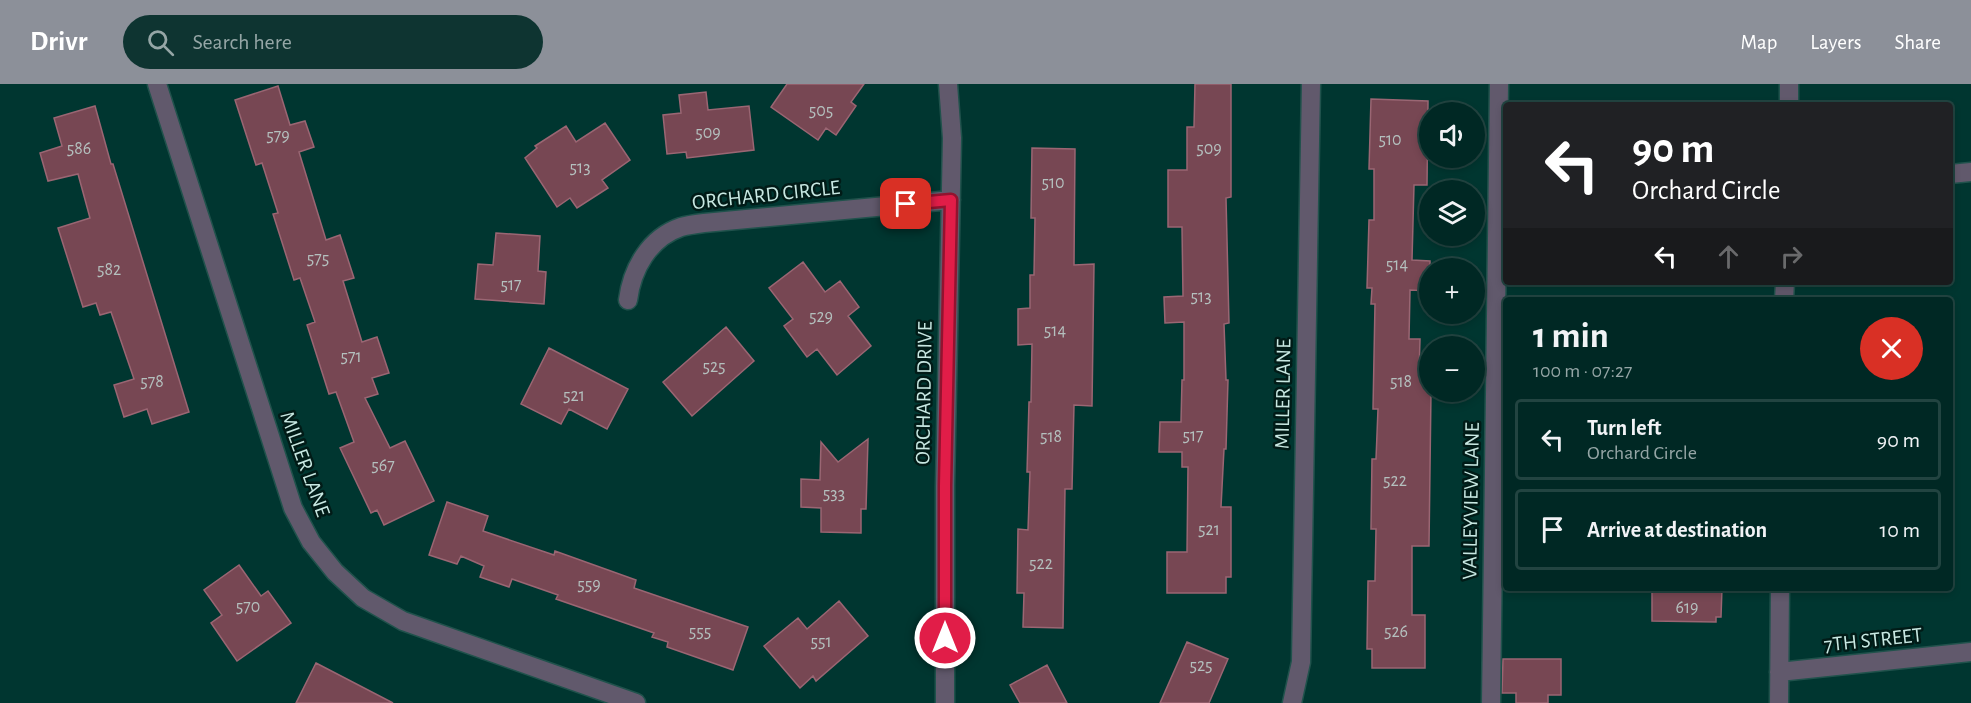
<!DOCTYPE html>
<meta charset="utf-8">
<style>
:root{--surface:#002824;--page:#0e3431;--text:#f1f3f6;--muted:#95a6a6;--line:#224441;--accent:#8c9099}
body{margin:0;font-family:"Alegreya Sans",sans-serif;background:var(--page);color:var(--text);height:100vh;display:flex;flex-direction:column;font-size:22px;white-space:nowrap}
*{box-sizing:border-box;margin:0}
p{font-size:20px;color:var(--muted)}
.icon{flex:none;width:33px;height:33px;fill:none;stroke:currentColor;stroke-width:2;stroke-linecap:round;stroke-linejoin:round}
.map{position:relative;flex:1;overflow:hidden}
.panel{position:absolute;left:1503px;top:213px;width:450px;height:294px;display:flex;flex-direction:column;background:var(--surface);border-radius:6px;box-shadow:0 3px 9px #0003,0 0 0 2px var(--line)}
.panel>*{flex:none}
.hud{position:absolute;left:1503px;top:18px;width:450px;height:183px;border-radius:6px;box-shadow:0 3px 9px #0003,0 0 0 2px var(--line);background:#202124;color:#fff;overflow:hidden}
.buttons{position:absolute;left:1419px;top:18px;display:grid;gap:12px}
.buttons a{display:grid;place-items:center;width:66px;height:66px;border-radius:50%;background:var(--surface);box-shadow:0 3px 9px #0003,0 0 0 2px var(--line);font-size:30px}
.pin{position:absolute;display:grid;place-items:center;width:51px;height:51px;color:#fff;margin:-26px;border-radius:12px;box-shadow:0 3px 9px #0006}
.me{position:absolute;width:66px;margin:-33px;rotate:0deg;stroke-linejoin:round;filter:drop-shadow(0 0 4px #0008)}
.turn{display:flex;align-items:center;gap:21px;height:126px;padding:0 30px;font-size:27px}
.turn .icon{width:78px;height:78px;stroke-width:2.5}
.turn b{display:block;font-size:42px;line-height:51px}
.lanes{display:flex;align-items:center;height:57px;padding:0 30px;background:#0003;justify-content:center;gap:30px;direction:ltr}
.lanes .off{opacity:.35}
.round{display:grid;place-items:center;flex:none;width:63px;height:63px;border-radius:32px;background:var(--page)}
.headline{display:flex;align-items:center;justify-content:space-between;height:102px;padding:0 30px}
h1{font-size:36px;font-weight:700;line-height:45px}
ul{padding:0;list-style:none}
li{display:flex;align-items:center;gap:18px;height:81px;margin:0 12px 9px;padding:0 18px;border:3px solid var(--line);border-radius:6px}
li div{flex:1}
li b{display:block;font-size:22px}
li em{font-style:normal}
header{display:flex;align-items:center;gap:36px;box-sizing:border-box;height:84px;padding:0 30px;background:var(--accent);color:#fff}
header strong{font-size:28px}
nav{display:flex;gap:33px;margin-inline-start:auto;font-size:21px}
.search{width:420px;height:54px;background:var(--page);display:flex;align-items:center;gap:15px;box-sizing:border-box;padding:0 21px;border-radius:33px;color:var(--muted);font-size:22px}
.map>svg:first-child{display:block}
.building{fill:#774753;stroke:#9a6673;stroke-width:1.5}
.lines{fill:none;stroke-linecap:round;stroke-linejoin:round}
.minor-casing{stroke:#20524c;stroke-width:21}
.minor{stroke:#61596c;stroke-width:18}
.route-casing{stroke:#92132f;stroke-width:15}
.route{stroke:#e11d48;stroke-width:10}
.labels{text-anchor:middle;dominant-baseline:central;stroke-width:5;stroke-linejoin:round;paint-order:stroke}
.number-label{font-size:18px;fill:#b4c0be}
.street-label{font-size:21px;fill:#c8e8e2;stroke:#011b17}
</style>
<header>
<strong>Drivr</strong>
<div class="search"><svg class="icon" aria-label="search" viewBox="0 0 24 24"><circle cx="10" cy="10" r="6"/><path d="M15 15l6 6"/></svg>Search here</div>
<nav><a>Map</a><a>Layers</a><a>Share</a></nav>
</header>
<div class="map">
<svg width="1971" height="619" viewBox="0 0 1971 619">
<rect width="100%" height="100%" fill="#003630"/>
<!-- building -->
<path class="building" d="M 787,0 L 864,0 L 851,18 L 856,22 L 836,51 L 826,44 L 818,56 L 771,23 Z
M 1195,0 L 1231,0 L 1231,113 L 1226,114 L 1229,239 L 1224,240 L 1226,296 L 1228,296 L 1226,365 L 1224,365 L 1221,423 L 1231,423 L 1231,493 L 1226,493 L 1226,509 L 1167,509 L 1167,468 L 1187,468 L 1188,383 L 1182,383 L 1182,368 L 1159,368 L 1160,338 L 1181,338 L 1182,296 L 1184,296 L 1184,238 L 1165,239 L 1164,213 L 1183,212 L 1182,143 L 1168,143 L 1168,86 L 1187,86 L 1187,43 L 1194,43 Z
M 278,2 L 290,41 L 305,37 L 314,63 L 299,68 L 326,156 L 340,151 L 354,194 L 343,197 L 362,258 L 377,253 L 389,289 L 372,294 L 378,310 L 365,314 L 390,364 L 405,357 L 434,417 L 384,441 L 377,426 L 371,429 L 340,364 L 354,358 L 336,308 L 329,310 L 307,241 L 315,238 L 300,194 L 294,196 L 273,130 L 278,129 L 262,79 L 256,81 L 235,16 Z
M 706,8 L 708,26 L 749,22 L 754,66 L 687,74 L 686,68 L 667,70 L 663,31 L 681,29 L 679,11 Z
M 1371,15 L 1428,17 L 1427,101 L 1414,101 L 1412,176 L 1430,177 L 1430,207 L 1410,206 L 1409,255 L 1420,255 L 1419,289 L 1430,289 L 1430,308 L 1431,308 L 1429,462 L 1412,462 L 1412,531 L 1425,531 L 1425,584 L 1372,584 L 1372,565 L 1367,565 L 1368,497 L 1375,497 L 1376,445 L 1371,445 L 1372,375 L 1376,375 L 1378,325 L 1373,325 L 1375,220 L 1371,220 L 1372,204 L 1367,204 L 1369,136 L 1374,136 L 1374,85 L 1369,85 Z
M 95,22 L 111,80 L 113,80 L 189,328 L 152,340 L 147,325 L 124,333 L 114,301 L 134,295 L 111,228 L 100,231 L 96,219 L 83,223 L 58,144 L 90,134 L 78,90 L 48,97 L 40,69 L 62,62 L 54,34 Z
M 605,39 L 630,76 L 602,96 L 608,104 L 577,124 L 570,114 L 557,123 L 525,74 L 537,64 L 535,62 L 566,42 L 576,58 Z
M 1032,64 L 1075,65 L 1074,181 L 1094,180 L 1092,322 L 1074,321 L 1072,405 L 1065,405 L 1063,544 L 1023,543 L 1024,509 L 1017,509 L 1018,445 L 1028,446 L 1030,388 L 1027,388 L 1029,318 L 1031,318 L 1032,260 L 1018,261 L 1018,225 L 1030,224 L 1030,191 L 1034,191 L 1035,134 L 1031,134 Z
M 496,149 L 540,152 L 538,187 L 546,188 L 544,220 L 475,215 L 478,180 L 493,181 Z
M 803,178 L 825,208 L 840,197 L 859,223 L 848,232 L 871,262 L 837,291 L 817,265 L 807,273 L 784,242 L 793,235 L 769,204 Z
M 726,243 L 754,277 L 692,332 L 663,298 Z
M 549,264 L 628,305 L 607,345 L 569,325 L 561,340 L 521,320 Z
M 868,355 L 866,425 L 861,425 L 861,449 L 821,448 L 821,424 L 801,423 L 801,395 L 820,396 L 821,358 L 838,378 Z
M 447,418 L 488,432 L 483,447 L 554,471 L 555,467 L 636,496 L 634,504 L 748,543 L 733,586 L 667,563 L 668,558 L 652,553 L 654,549 L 556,515 L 558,511 L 512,495 L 509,503 L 480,493 L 484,482 L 461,472 L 457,480 L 429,471 Z
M 239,481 L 261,512 L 268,507 L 291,539 L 237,577 L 211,539 L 222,531 L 204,506 Z
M 1652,504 L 1722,504 L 1721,533 L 1716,533 L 1716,538 L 1652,537 Z
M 839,517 L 868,552 L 816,597 L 813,592 L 800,604 L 764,562 L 798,534 L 807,545 Z
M 1187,558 L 1228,575 L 1209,619 L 1160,619 Z
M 1503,575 L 1561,575 L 1561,611 L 1548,611 L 1548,619 L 1516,619 L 1516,609 L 1502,609 Z
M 316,579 L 393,619 L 296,619 Z
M 1047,581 L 1067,619 L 1020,619 L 1010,601 Z"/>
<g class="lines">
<defs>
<path id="minor" d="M 157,0 L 293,424 L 311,458 L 335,488 L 363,514 L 403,537 L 636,619
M 1789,21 L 1789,0
M 1950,90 L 1971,88
M 628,216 C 632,185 649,154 681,143 C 688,141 696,140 704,139 L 951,116
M 1784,216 L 1785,198
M 1779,588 L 1971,568
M 945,619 L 945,402 L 952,54 L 948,0
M 1292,619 L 1301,578 L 1311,0
M 1491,619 L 1499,0
M 1779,619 L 1780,504"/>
</defs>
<!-- minor casing -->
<use href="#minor" class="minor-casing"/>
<!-- minor -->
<use href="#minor" class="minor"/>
</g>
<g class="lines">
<defs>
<path id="route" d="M 906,120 L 951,116 L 945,402 L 945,554"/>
</defs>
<!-- route casing -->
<use href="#route" class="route-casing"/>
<!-- route -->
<use href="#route" class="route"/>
</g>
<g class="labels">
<!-- number labels -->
<g class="number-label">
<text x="821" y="27">505</text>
<text x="708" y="49">509</text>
<text x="278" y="52">579</text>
<text x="1390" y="56">510</text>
<text x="79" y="65">586</text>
<text x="1209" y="65">509</text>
<text x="580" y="84">513</text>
<text x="1053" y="99">510</text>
<text x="318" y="175">575</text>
<text x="1397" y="181">514</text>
<text x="109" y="186">582</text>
<text x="511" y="201">517</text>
<text x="1201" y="213">513</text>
<text x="821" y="233">529</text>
<text x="1055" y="247">514</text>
<text x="351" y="273">571</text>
<text x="714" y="283">525</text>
<text x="152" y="298">578</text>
<text x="1401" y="298">518</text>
<text x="574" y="312">521</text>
<text x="1193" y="352">517</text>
<text x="1051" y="353">518</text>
<text x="383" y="382">567</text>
<text x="1395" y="397">522</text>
<text x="834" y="410">533</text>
<text x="1209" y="446">521</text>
<text x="1041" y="480">522</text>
<text x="589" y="501">559</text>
<text x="248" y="523">570</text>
<text x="1687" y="524">619</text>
<text x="700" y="548">555</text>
<text x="1396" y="548">526</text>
<text x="821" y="558">551</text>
<text x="1201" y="582">525</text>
</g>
<!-- street labels -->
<g class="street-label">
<text transform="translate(766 111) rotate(-6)">ORCHARD CIRCLE</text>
<text transform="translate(924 309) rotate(-89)">ORCHARD DRIVE</text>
<text transform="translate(1283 310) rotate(-89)">MILLER LANE</text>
<text transform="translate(305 380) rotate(70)">MILLER LANE</text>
<text transform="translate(1471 417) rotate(-89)">VALLEYVIEW LANE</text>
<text transform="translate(1873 556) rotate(-6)">7TH STREET</text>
</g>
</g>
</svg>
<div class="buttons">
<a><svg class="icon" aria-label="sound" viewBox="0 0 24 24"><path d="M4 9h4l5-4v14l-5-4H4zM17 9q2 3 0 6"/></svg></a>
<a><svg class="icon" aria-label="layers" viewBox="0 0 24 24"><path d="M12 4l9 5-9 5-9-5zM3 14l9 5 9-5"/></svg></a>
<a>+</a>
<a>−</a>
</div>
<div class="pin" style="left:906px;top:120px;background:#d93025"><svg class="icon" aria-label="arrive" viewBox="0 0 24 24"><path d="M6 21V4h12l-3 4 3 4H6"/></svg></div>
<svg class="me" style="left:945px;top:554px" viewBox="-20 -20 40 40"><circle r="17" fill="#e11d48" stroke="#fff" stroke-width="3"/><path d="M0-11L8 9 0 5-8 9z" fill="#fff"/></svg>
<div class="hud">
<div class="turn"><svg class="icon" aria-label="left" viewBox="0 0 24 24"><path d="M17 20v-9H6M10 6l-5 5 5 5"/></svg><div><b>90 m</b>Orchard Circle</div></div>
<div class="lanes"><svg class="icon" aria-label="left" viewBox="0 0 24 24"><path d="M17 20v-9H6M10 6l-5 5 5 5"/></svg><svg class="icon off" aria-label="ahead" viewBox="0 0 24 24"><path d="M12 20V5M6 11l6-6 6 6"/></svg><svg class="icon off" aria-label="right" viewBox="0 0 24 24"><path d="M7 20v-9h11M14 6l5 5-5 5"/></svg></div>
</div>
<section class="panel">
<div class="headline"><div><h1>1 min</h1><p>100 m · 07:27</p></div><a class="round" style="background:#d93025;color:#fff"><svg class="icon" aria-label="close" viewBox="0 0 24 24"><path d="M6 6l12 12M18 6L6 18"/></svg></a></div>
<ul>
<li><svg class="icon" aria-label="left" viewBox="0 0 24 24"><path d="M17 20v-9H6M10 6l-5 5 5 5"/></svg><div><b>Turn left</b><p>Orchard Circle</p></div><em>90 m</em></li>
<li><svg class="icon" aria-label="arrive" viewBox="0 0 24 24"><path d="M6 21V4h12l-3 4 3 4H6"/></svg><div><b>Arrive at destination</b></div><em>10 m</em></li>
</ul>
</section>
</div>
